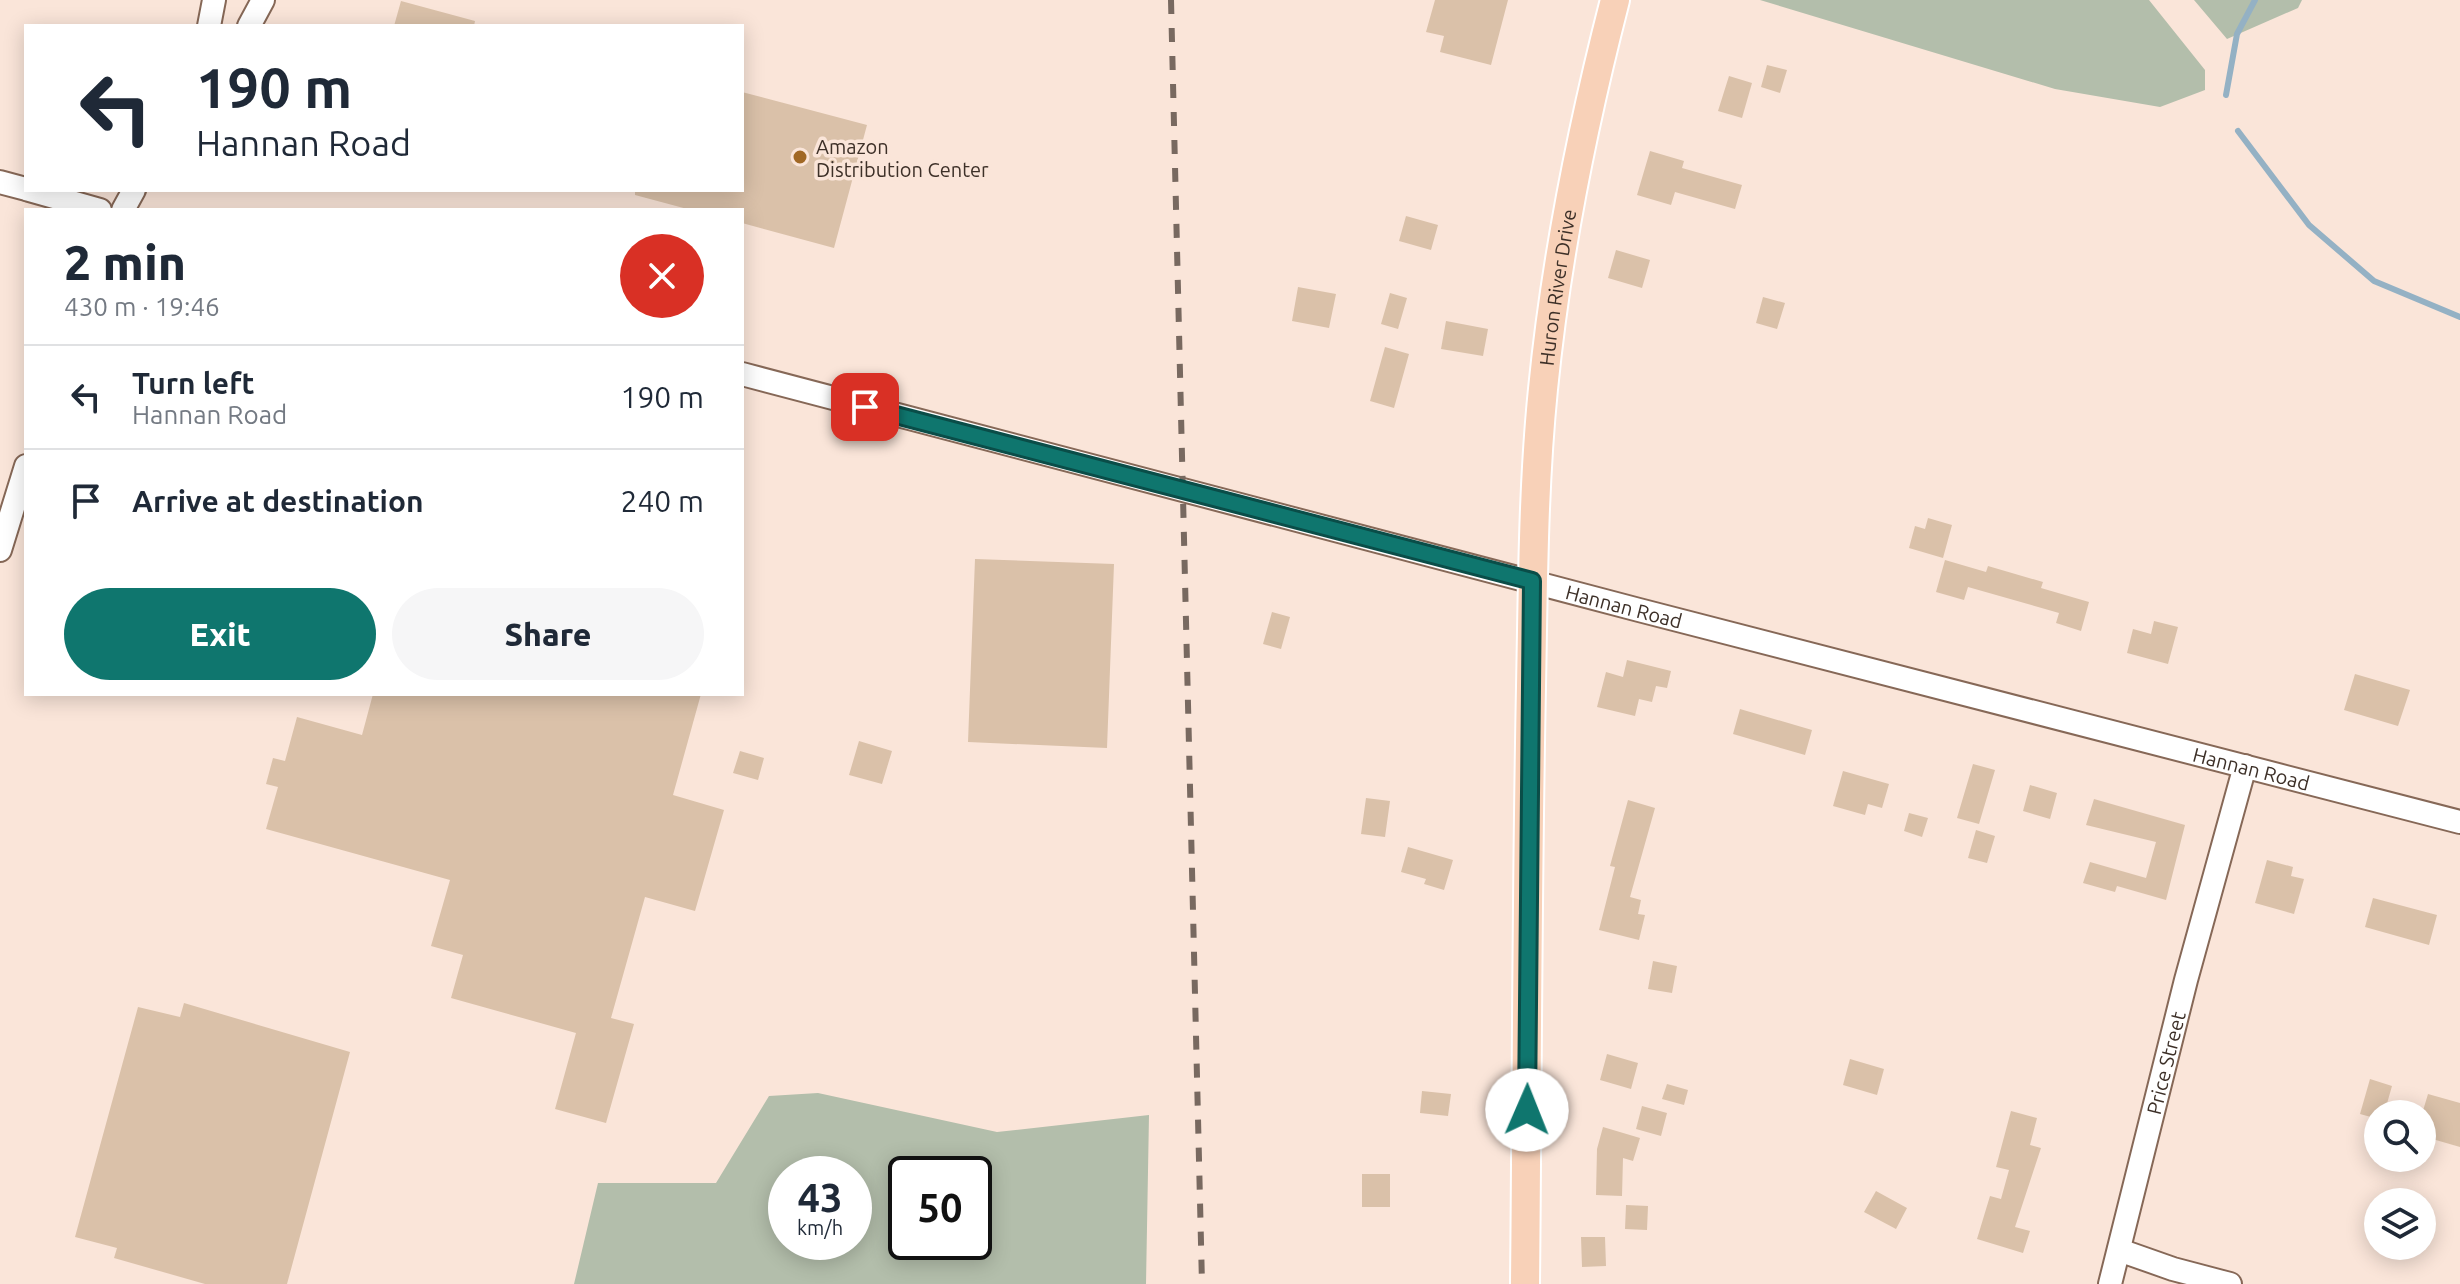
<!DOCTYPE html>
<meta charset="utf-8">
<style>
:root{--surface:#fff;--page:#f6f6f7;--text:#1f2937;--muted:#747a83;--line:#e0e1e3;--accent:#0f766e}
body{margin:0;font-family:Ubuntu,sans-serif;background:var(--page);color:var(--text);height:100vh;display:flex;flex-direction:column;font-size:30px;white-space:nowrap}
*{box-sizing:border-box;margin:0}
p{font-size:26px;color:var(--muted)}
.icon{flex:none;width:44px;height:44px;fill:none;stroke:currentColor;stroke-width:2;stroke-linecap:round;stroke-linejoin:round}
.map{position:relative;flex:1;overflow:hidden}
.sheet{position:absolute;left:24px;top:208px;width:720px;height:488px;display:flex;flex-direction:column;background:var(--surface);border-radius:0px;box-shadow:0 4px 20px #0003}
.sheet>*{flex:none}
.top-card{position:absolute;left:24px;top:24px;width:720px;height:168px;border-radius:0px;box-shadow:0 4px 20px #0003;background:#fff;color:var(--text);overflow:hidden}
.tools{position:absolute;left:2364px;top:1100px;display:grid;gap:16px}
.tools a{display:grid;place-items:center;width:72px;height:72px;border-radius:50%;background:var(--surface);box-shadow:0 4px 20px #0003;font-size:40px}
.speed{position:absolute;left:768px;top:1156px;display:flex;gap:16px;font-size:40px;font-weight:700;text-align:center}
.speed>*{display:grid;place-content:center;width:104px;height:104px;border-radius:50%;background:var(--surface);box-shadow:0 4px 20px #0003;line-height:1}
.speed small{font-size:20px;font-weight:400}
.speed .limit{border:4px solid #111;border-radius:12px;background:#fff;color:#111}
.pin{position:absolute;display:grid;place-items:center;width:68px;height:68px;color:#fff;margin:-34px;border-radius:16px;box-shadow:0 4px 12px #0006}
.me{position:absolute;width:88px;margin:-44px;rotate:1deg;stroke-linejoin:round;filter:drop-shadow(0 0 6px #0008)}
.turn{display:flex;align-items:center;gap:28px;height:168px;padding:0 40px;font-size:36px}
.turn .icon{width:104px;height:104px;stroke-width:2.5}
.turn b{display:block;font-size:56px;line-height:68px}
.round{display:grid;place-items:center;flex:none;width:84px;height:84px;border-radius:42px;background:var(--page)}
.headline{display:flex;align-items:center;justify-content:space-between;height:136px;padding:0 40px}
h1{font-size:48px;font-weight:800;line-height:60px}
.button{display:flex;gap:16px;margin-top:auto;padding:16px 40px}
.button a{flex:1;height:92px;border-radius:48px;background:var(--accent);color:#fff;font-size:32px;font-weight:800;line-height:92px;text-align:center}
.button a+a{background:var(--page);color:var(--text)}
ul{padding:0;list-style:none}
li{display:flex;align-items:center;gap:24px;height:104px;padding:0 40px;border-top:2px solid var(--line)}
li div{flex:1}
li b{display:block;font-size:30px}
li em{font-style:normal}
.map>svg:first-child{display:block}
.green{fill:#b3beab;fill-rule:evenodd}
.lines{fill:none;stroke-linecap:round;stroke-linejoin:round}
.stream{stroke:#94b1c4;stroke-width:6}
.building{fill:#dac1a9}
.minor-casing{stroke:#866857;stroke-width:26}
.major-casing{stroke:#fff;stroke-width:32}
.minor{stroke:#fff;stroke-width:22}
.major{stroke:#f8d1b8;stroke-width:28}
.rail{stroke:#786960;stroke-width:6;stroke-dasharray:14 14;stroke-linecap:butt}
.route-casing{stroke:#0a4d48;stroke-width:20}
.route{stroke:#0f766e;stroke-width:14}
.poi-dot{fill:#a16825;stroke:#fae5d9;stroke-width:3}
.labels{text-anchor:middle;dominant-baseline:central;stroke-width:7;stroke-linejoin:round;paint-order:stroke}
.poi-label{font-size:20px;fill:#3d3028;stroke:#fae5d9;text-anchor:start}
.street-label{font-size:20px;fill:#3d3028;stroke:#fae5d9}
</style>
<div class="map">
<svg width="2460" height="1284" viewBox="0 0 2460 1284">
<rect width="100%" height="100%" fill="#fae5d9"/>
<!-- green -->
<path class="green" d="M 1760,0 L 2149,0 L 2205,70 L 2205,90 L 2160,107 L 2055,89 Z
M 2194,0 L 2302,0 L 2298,8 L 2227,39 Z
M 818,1093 L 997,1132 L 1149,1115 L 1146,1284 L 574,1284 L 598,1183 L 716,1183 L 769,1096 ZM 786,1174 L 854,1174 L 854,1242 L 786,1242 ZM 906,1174 L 974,1174 L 974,1242 L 906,1242 Z"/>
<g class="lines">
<!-- stream -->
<path class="stream" d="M 2226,95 L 2237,34 L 2255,0
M 2238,131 L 2309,225 L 2374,281 L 2460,317"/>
</g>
<!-- building -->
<path class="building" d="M 1435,0 L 1508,0 L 1491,65 L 1440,52 L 1444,36 L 1426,32 Z
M 401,1 L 475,21 L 474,26 L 394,26 Z
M 1767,65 L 1787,70 L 1780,93 L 1761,87 Z
M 1729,76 L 1752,83 L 1742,118 L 1718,111 Z
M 742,92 L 867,125 L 834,248 L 742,223 L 742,210 L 691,210 L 635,195 L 635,190 L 742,190 Z
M 1650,151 L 1684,161 L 1682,168 L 1742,185 L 1735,209 L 1675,192 L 1671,205 L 1637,195 Z
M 1406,216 L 1438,225 L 1431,250 L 1399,241 Z
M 1616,250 L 1650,260 L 1642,288 L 1608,278 Z
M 1298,287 L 1336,294 L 1329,328 L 1292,321 Z
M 1390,293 L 1407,298 L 1398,329 L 1381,324 Z
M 1763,297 L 1785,303 L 1777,329 L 1756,323 Z
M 1446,321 L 1488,329 L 1483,356 L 1441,349 Z
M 1385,347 L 1409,354 L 1394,408 L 1370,401 Z
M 1928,518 L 1952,525 L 1943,558 L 1909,548 L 1915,526 L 1925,529 Z
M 975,559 L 1114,564 L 1107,748 L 968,742 Z
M 1945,560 L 1986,572 L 1988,566 L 2043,582 L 2041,588 L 2089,602 L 2081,631 L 2056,623 L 2059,613 L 1968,587 L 1964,600 L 1936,592 Z
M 1272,612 L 1290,617 L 1281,649 L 1263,644 Z
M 2154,621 L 2178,627 L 2168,664 L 2127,653 L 2133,629 L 2151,634 Z
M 1627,660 L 1671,671 L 1667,688 L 1656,686 L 1652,702 L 1639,699 L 1635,716 L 1597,707 L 1606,672 L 1623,677 Z
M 2355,674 L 2410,690 L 2398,726 L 2344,710 Z
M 373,694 L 701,694 L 673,795 L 724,810 L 695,911 L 645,897 L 611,1018 L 634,1024 L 606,1123 L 555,1109 L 576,1033 L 451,998 L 463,955 L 431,946 L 450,880 L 266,829 L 278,787 L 266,784 L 273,758 L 285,761 L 297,717 L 362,735 Z
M 1740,709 L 1812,730 L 1805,755 L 1733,734 Z
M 859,741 L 892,751 L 882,784 L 849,775 Z
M 740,751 L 764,758 L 758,780 L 733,773 Z
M 1973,764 L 1995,770 L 1979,824 L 1957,818 Z
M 1843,771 L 1889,784 L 1882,808 L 1868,804 L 1865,815 L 1833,806 Z
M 2030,785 L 2057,793 L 2050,819 L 2023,811 Z
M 1366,798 L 1390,801 L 1385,837 L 1361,834 Z
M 2094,799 L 2185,825 L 2166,900 L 2117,886 L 2115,892 L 2083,883 L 2090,862 L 2146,878 L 2156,842 L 2086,825 Z
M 1628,800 L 1655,808 L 1630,897 L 1641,900 L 1638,914 L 1645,915 L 1639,940 L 1599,930 L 1615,867 L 1610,866 Z
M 1909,813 L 1928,818 L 1922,837 L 1904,831 Z
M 1976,830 L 1995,836 L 1987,863 L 1968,858 Z
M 1408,847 L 1453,860 L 1444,890 L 1424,884 L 1426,879 L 1401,872 Z
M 2267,860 L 2293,867 L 2291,876 L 2304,879 L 2294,914 L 2255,903 Z
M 2373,898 L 2437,915 L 2429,945 L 2365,927 Z
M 1653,961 L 1677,966 L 1672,993 L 1648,989 Z
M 184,1003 L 350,1052 L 287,1284 L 205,1284 L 114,1258 L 117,1248 L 75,1237 L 138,1007 L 180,1017 Z
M 1607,1054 L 1638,1063 L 1631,1089 L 1600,1080 Z
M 1850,1059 L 1884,1069 L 1877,1095 L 1843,1085 Z
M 2370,1079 L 2392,1086 L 2384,1114 L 2378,1114 L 2378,1119 L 2360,1114 Z
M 1667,1084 L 1688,1090 L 1684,1105 L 1662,1099 Z
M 1422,1091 L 1451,1094 L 1448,1116 L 1420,1113 Z
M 2428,1094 L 2460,1103 L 2460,1147 L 2422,1136 L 2422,1114 Z
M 1642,1106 L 1667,1113 L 1661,1136 L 1636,1129 Z
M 2011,1111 L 2037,1118 L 2030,1145 L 2041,1148 L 2015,1227 L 2030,1231 L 2023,1253 L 1977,1239 L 1990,1196 L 2001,1199 L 2009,1170 L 1996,1167 Z
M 1603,1127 L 1640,1138 L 1633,1161 L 1623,1158 L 1622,1196 L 1596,1195 L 1597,1149 Z
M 1362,1174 L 1390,1174 L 1390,1207 L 1362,1207 Z
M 1876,1191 L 1907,1208 L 1896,1229 L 1864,1212 Z
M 1626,1205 L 1648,1206 L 1647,1230 L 1625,1229 Z
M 1581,1237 L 1605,1237 L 1606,1266 L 1582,1267 Z"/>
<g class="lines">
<defs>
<g id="minor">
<path d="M 209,26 L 214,0"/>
<path d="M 249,26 L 263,0"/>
<path d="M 0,182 L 26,189"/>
<path d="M 29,190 L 100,210"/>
<path d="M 123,210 L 134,190"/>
<path id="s1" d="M 742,374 L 1639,610 L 2460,822"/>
<path d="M 0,550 L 26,466"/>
<path d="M 2119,1250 L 2173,1269 L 2230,1284"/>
<path id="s2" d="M 2110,1284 L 2186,980 L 2245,766"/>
</g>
<g id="major">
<path id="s3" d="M 1525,1284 C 1527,1085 1527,886 1531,687 C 1533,587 1533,488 1543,389 C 1556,258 1582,128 1615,0"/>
</g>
</defs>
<!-- minor casing -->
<use href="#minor" class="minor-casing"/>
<!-- major casing -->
<use href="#major" class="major-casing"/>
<!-- minor -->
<use href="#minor" class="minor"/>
<!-- major -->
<use href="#major" class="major"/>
<!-- rail -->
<path class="rail" d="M 1171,0 L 1202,1284"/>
</g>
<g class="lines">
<defs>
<path id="route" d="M 865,407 L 1532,581 L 1527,1110"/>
</defs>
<!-- route casing -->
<use href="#route" class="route-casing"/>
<!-- route -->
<use href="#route" class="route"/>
</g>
<!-- markers -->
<circle class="poi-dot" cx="800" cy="157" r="8"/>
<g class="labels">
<!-- poi labels -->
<g class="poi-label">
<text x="816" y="146">Amazon<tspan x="816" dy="23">Distribution Center</tspan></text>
</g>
<!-- street labels -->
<g class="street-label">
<text stroke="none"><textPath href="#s3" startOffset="998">Huron River Drive</textPath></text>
<text stroke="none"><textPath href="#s1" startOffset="912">Hannan Road</textPath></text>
<text stroke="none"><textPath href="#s1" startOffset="1560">Hannan Road</textPath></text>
<text stroke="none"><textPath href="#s2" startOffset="228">Price Street</textPath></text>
</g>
</g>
</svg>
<div class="tools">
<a><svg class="icon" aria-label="search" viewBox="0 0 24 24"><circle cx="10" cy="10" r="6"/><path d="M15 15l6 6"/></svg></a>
<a><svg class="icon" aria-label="layers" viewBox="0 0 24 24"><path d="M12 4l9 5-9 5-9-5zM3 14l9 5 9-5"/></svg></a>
</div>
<div class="speed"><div>43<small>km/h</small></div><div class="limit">50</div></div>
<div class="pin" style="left:865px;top:407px;background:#d93025"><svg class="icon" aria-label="arrive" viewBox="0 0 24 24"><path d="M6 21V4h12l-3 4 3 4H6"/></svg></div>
<svg class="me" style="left:1527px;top:1110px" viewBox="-20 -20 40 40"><circle r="19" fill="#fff"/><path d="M0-13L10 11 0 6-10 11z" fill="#0f766e"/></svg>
<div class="top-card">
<div class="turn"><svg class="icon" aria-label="left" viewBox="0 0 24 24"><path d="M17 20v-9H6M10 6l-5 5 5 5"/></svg><div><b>190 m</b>Hannan Road</div></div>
</div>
<section class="sheet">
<div class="headline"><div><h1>2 min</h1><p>430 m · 19:46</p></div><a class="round" style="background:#d93025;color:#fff"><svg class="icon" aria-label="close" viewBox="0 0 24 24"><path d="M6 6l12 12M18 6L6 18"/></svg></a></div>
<ul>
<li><svg class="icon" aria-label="left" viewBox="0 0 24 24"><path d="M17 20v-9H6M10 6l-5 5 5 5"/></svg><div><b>Turn left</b><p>Hannan Road</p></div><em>190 m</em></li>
<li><svg class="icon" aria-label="arrive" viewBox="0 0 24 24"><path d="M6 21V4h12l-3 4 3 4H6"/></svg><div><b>Arrive at destination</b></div><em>240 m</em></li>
</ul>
<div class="button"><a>Exit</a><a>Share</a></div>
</section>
</div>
